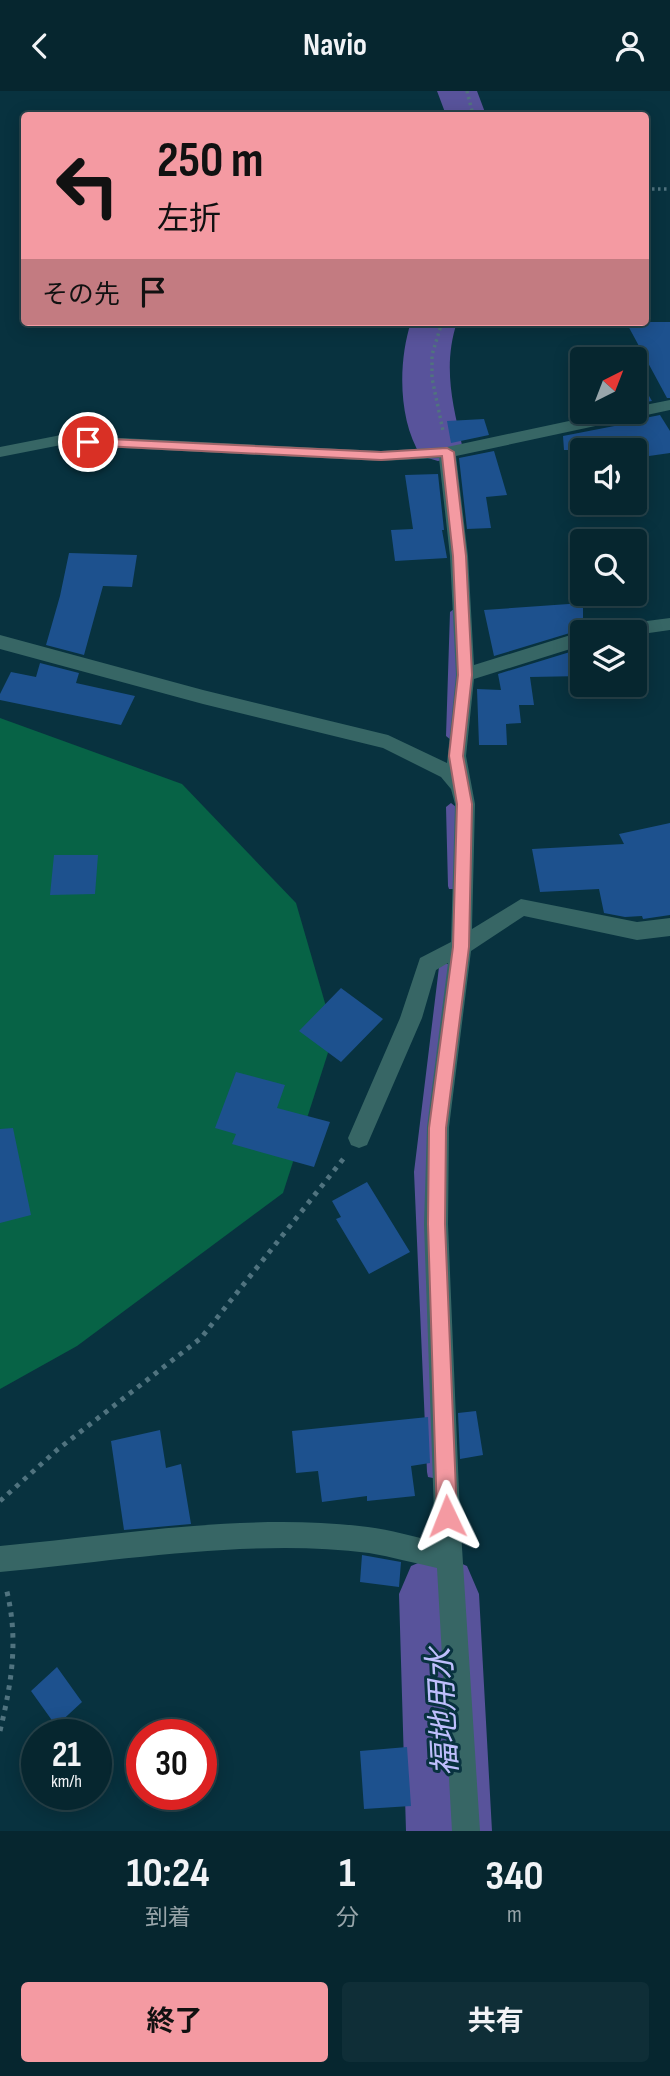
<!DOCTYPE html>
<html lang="ja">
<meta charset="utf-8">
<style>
:root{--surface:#06262f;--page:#0f2e37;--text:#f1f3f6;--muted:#98a5aa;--line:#27434b;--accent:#f49aa2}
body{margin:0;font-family:"Sofia Sans Condensed","Noto Sans JP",sans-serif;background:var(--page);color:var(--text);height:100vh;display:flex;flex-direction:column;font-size:26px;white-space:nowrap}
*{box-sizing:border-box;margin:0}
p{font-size:23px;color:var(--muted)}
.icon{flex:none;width:38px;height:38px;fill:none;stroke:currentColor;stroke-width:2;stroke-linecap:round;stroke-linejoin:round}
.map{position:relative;height:1740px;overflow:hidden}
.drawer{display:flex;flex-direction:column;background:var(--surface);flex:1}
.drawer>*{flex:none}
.guide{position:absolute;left:21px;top:21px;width:628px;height:214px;border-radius:7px;box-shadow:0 4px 18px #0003,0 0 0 2px var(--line);background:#f49aa2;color:#111;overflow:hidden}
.needle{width:46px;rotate:42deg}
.controls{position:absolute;left:570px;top:256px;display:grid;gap:14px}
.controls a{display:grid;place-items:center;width:77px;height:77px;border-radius:7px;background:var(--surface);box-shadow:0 4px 18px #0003,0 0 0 2px var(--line);font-size:35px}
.speed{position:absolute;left:21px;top:1628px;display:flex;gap:14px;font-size:35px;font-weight:700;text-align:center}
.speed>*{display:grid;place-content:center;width:91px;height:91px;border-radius:50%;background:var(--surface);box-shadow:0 4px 18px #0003,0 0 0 2px var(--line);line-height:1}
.speed small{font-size:18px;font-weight:400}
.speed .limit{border:10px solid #d22;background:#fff;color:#111}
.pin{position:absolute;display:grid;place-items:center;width:60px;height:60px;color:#fff;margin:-30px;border:4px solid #fff;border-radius:50%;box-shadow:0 2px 7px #0007}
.me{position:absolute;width:77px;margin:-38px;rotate:358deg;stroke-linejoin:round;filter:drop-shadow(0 0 5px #0008)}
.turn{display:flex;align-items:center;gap:24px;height:147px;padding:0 21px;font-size:32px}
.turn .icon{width:91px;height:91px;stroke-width:2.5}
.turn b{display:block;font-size:49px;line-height:60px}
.then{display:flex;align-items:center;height:66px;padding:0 21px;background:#0003;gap:14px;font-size:26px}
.eta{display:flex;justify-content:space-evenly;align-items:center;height:119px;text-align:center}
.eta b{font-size:42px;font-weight:700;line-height:49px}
.action{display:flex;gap:14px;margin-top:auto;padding:14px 21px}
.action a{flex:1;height:80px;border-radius:7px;background:var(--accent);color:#111;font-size:28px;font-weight:700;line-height:80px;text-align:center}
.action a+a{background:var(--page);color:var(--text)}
header{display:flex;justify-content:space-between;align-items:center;height:91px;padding:0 21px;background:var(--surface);font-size:32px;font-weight:700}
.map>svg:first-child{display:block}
.green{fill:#076346}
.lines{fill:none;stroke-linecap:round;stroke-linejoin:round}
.stream{fill:#58539b;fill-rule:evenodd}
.river{fill:#58539b;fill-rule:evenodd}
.building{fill:#1d518e}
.path-far1{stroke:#50737f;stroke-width:3.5;stroke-dasharray:2.5 3.5;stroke-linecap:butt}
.path{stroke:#50737f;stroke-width:5;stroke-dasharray:4.5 6;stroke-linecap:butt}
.minor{fill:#376665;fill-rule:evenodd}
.route{fill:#f49aa2;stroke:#9f6469;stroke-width:2}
.labels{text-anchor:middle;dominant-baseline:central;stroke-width:6;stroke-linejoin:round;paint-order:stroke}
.near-water-label{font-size:32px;font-style:italic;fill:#bebefc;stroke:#08323f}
</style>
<header><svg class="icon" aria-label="back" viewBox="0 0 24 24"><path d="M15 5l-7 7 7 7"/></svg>Navio<svg class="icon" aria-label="person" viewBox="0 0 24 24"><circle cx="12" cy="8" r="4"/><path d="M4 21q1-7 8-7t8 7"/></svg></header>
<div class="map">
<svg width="670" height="1740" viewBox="0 0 670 1740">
<rect width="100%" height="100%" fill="#08323f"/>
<!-- green -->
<path class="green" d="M 0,627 L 182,693 L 296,812 L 334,943 L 283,1102 L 77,1255 L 0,1298 Z"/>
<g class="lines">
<!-- stream -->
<path class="stream" d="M 454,518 L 458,521 L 456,645 L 451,649 L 446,645 L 450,521 Z
M 451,712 L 456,716 L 458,795 L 457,798 L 449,798 L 448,795 L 446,716 Z
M 444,872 L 448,873 L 449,876 L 426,1081 L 439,1381 L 438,1386 L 433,1387 L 428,1386 L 427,1381 L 414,1081 L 439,876 L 440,873 Z"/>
<!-- river -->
<path class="river" d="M 437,0 L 477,0 L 486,24 L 446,24 Z
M 411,231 L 457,231 C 443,274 452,311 462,354 L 455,365 L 438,370 L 421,365 C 398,329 398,271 411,231 Z
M 439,1463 L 467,1475 L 479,1503 L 492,1740 L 406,1740 L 399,1503 L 411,1475 Z"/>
</g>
<!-- building -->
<path class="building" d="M 626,231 L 670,231 L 670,307 L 667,307 Z
M 635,281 L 652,310 L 635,313 Z
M 660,324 L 670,340 L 670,362 L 635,367 L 635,359 L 564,359 L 563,345 L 635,331 L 635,329 Z
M 484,328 L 489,344 L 451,352 L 447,330 Z
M 494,360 L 507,404 L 486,406 L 491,437 L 467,438 L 459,367 Z
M 438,383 L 444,439 L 442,439 L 447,467 L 395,470 L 391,439 L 413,438 L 405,384 Z
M 69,462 L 137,464 L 132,496 L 103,495 L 84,564 L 46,554 L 60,505 Z
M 583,512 L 583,538 L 494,565 L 484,519 Z
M 583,557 L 583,585 L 530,586 L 534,614 L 519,614 L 521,632 L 506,633 L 507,654 L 479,654 L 477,598 L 501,599 L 498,583 Z
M 40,572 L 79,582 L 76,592 L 135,605 L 121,634 L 0,609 L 0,603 L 11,581 L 36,586 Z
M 670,732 L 670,824 L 643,828 L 642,825 L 625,826 L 604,822 L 599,798 L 540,801 L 532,758 L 624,753 L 619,743 Z
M 54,764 L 98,764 L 95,803 L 50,804 Z
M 341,897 L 383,928 L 341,971 L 299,940 Z
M 236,981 L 285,994 L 277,1017 L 330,1031 L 314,1076 L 232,1053 L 236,1043 L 215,1037 Z
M 13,1037 L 31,1124 L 0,1132 L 0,1038 Z
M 367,1091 L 410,1161 L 369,1183 L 336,1128 L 341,1126 L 332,1110 Z
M 476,1320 L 483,1364 L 460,1368 L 458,1322 Z
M 428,1326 L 430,1372 L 411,1375 L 415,1405 L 367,1410 L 367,1405 L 322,1411 L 318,1380 L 296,1382 L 292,1340 Z
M 160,1339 L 166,1377 L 181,1373 L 191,1433 L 124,1439 L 111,1350 Z
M 362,1464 L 401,1471 L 399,1496 L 360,1491 Z
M 57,1576 L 82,1611 L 56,1635 L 31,1600 Z
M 407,1656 L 411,1715 L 364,1718 L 360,1660 Z"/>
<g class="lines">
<!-- path-far1 -->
<path class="path-far1" d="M 467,0 L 473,24
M 646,98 L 670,98
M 442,231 L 432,264 L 432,287 L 443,340"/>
<!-- path -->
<path class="path" d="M 0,1410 L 57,1359 L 201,1247 L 344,1067
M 0,1640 C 12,1590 19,1547 6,1497"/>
<!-- minor -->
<path class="minor" d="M 670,309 L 670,319 L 456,365 L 468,465 L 474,574 L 577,542 L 583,540 L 584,541 L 583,554 L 474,588 L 466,665 L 475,713 L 472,838 L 521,808 L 637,831 L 670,827 L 670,845 L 637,849 L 524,825 L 471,860 L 449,1036 L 448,1133 L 460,1425 L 480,1740 L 452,1740 L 437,1477 C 414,1472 392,1466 369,1462 C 252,1447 118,1470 0,1481 L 0,1455 C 120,1444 247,1421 368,1436 C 391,1439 413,1445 435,1451 L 424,1133 L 427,1036 L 448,872 L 436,879 L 422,927 L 367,1054 L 359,1057 L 351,1054 L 348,1047 L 400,927 L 420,867 L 451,851 L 455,713 L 451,698 L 441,686 L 383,657 L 203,613 L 0,558 L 0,544 L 203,599 L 388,644 L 447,672 L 456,584 L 450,465 L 439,367 L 381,370 L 61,354 L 0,366 L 0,356 L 61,344 L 381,360 L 447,356 L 616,320 L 635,320 L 635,316 Z
M 670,527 L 670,539 L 635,544 L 635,541 L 599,541 L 602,536 L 608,535 Z"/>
</g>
<!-- route -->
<path class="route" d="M 88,347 L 381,361 L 447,357 L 454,361 L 466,465 L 472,584 L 463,665 L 472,713 L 469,856 L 446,1037 L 445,1133 L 457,1425 L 454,1432 L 447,1435 L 440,1432 L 437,1425 L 428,1133 L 429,1037 L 453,856 L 457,713 L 449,665 L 458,584 L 453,465 L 442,365 L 381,369 L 84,354 L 82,351 Z"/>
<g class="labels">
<!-- near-water labels -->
<g class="near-water-label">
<text transform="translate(444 1621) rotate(-93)">福地用水</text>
</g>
</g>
</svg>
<div class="controls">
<a><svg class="needle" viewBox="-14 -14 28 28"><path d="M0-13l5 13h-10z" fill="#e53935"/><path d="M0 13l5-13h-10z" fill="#98a5aa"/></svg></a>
<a><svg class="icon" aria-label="sound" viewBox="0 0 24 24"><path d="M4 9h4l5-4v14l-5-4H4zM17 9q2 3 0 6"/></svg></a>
<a><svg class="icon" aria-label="search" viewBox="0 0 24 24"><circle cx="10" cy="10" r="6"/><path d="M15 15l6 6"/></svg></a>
<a><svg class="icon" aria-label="layers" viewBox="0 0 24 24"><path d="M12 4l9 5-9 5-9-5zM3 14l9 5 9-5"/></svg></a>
</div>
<div class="speed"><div>21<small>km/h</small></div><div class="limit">30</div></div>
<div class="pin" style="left:88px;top:351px;background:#d93025"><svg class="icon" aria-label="arrive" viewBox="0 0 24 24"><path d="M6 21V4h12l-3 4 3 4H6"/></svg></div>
<svg class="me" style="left:447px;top:1425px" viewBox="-20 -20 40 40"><path d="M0-17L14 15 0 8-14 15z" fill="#f49aa2" stroke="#fff" stroke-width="4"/></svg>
<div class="guide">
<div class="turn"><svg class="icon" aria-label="left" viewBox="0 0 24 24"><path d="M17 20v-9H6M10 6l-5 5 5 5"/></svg><div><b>250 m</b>左折</div></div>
<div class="then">その先<svg class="icon" aria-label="arrive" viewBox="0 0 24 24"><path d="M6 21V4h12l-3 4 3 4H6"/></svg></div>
</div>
</div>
<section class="drawer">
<div class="eta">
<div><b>10:24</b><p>到着</p></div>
<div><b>1</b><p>分</p></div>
<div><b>340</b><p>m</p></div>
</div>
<div class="action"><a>終了</a><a>共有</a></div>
</section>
